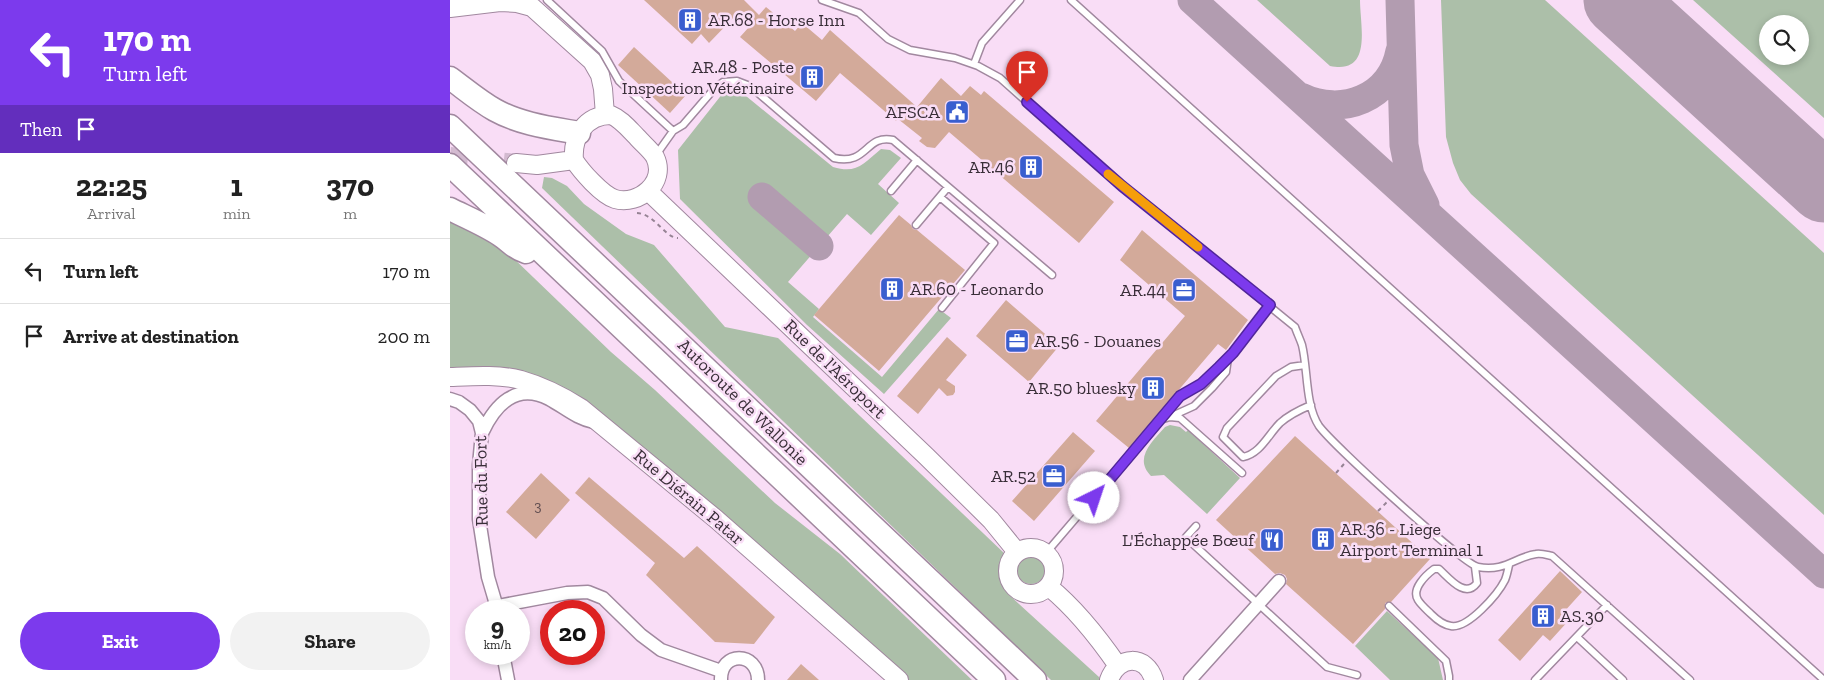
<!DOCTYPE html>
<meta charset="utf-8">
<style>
:root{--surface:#fff;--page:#f2f2f2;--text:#222;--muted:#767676;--line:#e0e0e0;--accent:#7c3aed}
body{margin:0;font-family:"Zilla Slab",serif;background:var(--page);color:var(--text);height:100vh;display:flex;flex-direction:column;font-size:19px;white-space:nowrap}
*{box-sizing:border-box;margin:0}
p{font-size:16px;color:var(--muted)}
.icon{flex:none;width:28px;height:28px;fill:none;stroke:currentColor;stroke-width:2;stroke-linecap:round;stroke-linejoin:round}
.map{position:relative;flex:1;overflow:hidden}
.side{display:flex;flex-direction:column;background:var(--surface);width:450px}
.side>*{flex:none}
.hud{background:#7c3aed;color:#fff;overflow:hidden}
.fabs{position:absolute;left:1309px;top:15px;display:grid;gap:10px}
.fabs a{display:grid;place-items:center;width:50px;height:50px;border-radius:50%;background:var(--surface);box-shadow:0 2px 8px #0003;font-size:25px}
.speed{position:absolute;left:15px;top:600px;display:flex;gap:10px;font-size:25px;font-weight:700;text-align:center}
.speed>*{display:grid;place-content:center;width:65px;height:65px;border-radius:50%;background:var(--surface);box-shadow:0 2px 8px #0003;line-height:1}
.speed small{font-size:12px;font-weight:400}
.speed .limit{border:8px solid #d22;background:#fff;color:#111}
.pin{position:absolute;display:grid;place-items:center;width:42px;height:42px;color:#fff;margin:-51px -21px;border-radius:50% 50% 50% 0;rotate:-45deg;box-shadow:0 0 5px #0007}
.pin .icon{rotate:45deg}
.me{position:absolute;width:55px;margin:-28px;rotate:41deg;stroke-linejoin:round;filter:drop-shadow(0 0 4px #0008)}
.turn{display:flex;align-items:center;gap:18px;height:105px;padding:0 20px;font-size:22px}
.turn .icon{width:65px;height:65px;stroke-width:2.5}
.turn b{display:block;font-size:35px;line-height:42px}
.then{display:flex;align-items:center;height:48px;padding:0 20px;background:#0003;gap:10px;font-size:19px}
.eta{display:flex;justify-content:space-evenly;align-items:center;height:85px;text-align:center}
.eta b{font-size:30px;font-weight:700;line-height:35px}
.cta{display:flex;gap:10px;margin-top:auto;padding:10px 20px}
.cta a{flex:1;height:58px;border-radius:30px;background:var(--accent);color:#fff;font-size:20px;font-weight:700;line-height:58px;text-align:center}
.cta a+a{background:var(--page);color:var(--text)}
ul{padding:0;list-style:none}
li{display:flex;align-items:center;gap:15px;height:65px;padding:0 20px;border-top:1px solid var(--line)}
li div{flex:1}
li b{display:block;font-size:19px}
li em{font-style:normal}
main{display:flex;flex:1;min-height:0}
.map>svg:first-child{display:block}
.green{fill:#acbfa9;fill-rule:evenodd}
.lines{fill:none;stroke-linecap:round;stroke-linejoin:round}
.taxiway{stroke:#b29cb0;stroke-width:29}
.runway{stroke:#b29cb0;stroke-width:71}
.building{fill:#d3aa9a}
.secondary-tunnel{stroke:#d3bad0;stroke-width:18;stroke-dasharray:18 9;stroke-linecap:butt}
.lane-casing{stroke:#a1889f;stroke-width:9}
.street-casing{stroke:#a1889f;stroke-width:15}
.secondary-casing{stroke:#a1889f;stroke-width:20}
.highway-casing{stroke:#a1889f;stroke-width:25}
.path{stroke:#968394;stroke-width:2;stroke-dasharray:4 4;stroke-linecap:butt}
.lane{stroke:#fff;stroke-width:6}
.street{stroke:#fff;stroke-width:12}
.secondary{stroke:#fff;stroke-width:18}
.highway{stroke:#fff;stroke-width:22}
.route-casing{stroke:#51269a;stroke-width:12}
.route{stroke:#7c3aed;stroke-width:9}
.slow{stroke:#f59e0b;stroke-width:9}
.labels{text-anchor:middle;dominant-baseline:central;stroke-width:5;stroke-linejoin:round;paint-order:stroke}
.number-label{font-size:15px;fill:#604d50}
.poi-label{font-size:18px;fill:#392e38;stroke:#f9ddf6;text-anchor:end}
.street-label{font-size:18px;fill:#392e38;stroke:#f9ddf6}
</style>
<main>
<section class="side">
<div class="hud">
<div class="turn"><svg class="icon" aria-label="left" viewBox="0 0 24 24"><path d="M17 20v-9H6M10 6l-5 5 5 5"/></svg><div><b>170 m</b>Turn left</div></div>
<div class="then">Then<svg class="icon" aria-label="arrive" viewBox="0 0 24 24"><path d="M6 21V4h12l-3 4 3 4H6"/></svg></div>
</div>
<div class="eta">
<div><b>22:25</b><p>Arrival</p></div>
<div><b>1</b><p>min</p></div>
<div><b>370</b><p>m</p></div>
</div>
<ul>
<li><svg class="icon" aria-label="left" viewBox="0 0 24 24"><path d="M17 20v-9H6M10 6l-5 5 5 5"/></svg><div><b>Turn left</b></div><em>170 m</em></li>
<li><svg class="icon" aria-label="arrive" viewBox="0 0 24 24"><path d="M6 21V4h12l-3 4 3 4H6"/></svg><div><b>Arrive at destination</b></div><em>200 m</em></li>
</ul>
<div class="cta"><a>Exit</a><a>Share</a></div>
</section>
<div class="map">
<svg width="1374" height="680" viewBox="0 0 1374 680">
<rect width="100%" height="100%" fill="#f9ddf6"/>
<!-- green -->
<path class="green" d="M 807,0 L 910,0 C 910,26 923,75 880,66 Z
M 991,0 L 1095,0 L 1374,253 L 1374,515 L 1021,194 L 1010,180 L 1003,163 L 996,137 Z
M 1243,0 L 1374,0 L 1374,118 ZM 1318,24 L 1350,24 L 1350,56 L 1318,56 Z
M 283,90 L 296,96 L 383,167 C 407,174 413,164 431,149 L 440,150 L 451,158 L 428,184 L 449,203 L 421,235 L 397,214 L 338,282 L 369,309 L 363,317 L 432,377 L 489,309 L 501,318 L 434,394 L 357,325 L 230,199 L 228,150 L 273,93 Z
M 94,177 L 102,178 L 117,186 L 134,204 L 176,234 L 204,245 L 275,327 L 328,338 L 554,553 L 550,572 L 558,594 L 649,677 L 650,680 L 601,680 L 92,188 Z
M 0,222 L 30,234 L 57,252 L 161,352 L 205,390 L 325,503 L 390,554 L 522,680 L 457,680 L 111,389 L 0,370 Z
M 720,425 L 730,427 L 736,432 L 738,430 L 790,478 L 757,514 L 714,475 L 701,476 C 683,458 703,441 715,427 Z
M567 570a14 14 0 1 1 28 0a14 14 0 1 1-28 0Z
M 937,611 L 988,658 L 993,680 L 940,680 L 905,646 Z"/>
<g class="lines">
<!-- taxiway -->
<path class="taxiway" d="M 742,0 L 1374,574
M 950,0 L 954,145 L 960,175 L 975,205
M 851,97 C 892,117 941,98 950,51
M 312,197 L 369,246"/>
<!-- runway -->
<path class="runway" d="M 1169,0 L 1374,187"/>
</g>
<!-- building -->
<path class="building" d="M 194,0 L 294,0 L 309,15 L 316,7 L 345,31 L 352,23 L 372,40 L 380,30 L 467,107 L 491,78 L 511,96 L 520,86 L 531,95 L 534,91 L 664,202 L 629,243 L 499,132 L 485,148 L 477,147 L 469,141 L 472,138 L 448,119 L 446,121 L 390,73 L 366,101 L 290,37 L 299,27 L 286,15 L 259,43 L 251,34 L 242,44 Z
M 184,47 L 236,95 L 220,113 L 168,65 Z
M 449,215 L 461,225 L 463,229 L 467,230 L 515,270 L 429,371 L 364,315 Z
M 692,230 L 798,320 L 776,350 L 768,344 L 679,448 L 646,421 L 735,316 L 670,260 Z
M 556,300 L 609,346 L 579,382 L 526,336 Z
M 497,337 L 517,355 L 496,380 L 505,386 L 505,392 L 503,395 L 497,396 L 489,388 L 468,414 L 447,396 Z
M 623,432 L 645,451 L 584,521 L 562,501 Z
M 845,436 L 980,559 L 941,602 L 935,603 L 935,609 L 903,644 L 836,584 L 837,579 L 835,575 L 830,573 L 825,574 L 766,520 Z
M 91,473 L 120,500 L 86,539 L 56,512 Z
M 139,477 L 234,558 L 247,546 L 325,617 L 304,644 L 265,642 L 196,575 L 205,563 L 125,493 Z
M 1110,571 L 1132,592 L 1113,613 L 1120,619 L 1100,641 L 1093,635 L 1070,661 L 1048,640 Z
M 351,664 L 369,680 L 337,680 Z"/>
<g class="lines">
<!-- secondary-tunnel -->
<path class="secondary-tunnel" d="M 0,156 L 66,163"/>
<defs>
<path id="lane" d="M 97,0 L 152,51 L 169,81 L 223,131
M 372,0 L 409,13 L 438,39 L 460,50 L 505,58 L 528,66 L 550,78 L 672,186 L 845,327 C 847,333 850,339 852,345 C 858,369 855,405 869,426 C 882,444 1013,564 1028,567 C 1055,572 1065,557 1086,554 C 1091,553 1097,555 1102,556 L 1240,680
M 621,0 L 1374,680
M 524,64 L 532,43 L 570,0
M 206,155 L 223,131 L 233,125 L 264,89 L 273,82 L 287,81 L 300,86 L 384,158 C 418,166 415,134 443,140 L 602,275
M 441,191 L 467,160
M 490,197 L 544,243 L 492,308
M 466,225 L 498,187
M 855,365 L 841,367 L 826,376 L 777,428 L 773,437 L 793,457 C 810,454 818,435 830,423 C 839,415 849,410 861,405
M 722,416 L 744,406 L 762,388 L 776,372 L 778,358
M 710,420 L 720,417 L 730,418 L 792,473
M 746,526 L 736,537 L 743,544 L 877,667 L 907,675
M 596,553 L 730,396 L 751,384 L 778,358 L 820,305
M 1025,567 L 1027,583 C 1015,599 999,578 989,569 L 984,569 C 976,575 961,589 968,600 C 971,605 977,610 981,614 C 986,619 993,625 1001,626 C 1018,629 1048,594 1055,580 C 1057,575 1058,570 1059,565
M 939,606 L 996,661 L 999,676 L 999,680
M 1127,637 L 1173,680
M 1085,680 L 1157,605"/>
<path id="street" d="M 0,399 L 9,402 L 20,410 L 29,421 L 32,433 L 29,465 L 29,519 L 38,577 L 48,611
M 32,433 C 45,405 66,382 99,399 C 114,407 127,419 144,422
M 48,606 L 117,593 L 138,592 L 153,598 L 191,635 L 211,650 L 271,671
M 53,654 L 58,680
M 271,680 C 270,651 308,651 308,680
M 740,680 L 829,581"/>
<path id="secondary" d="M 0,8 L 50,2 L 67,3 L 82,7 L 142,61 L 150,75 L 153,89 L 155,115
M 161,115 C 171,119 179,129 187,137 C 192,143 201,150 205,157 C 217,182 189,206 165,199 C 152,195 131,171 124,160 C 122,137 135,115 161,115 Z
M 66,163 L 87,165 L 124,160
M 198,191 L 476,456 L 541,520 L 567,552
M 0,377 C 23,376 48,374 71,380 C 92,386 112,396 131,408 L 266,519 L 449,680
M558 571a23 23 0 1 1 46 0a23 23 0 1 1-46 0Z
M 599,587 C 626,609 648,637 668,666
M 659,680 C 668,655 696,654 704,680"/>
<path id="highway" d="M 0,78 C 15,89 29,101 45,110 C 70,124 101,128 129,133
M 0,126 L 585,680
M 0,165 L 544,680
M 0,209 C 16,217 35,225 50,235 C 61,242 63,248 76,252"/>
</defs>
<!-- lane casing -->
<use href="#lane" class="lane-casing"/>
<!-- street casing -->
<use href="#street" class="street-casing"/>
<!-- secondary casing -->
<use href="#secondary" class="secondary-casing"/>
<!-- highway casing -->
<use href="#highway" class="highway-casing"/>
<!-- path -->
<path class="path" d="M 187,213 C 205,214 215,238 228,238
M 886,473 L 894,464
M 928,511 L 937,502"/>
<!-- lane -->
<use href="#lane" class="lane"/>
<!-- street -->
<use href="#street" class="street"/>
<!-- secondary -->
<use href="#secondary" class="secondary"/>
<!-- highway -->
<use href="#highway" class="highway"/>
</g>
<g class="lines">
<defs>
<path id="route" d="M 577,102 L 672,186 L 820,305 L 783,353 L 769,367 L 751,384 L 730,396 L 644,498"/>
</defs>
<!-- route casing -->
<use href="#route" class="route-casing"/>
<!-- route -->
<use href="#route" class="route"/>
<!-- slow -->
<path class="slow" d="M 658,174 L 748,247"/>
</g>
<!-- icons -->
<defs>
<symbol id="building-square" viewBox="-11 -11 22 22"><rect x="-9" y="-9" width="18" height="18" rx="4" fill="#395ecf" stroke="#f9ddf6"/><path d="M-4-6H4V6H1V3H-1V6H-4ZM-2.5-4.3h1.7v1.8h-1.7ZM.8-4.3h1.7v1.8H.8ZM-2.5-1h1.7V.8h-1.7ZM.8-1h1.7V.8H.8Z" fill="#fff"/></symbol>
<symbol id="civic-square" viewBox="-11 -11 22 22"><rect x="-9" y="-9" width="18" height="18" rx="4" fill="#395ecf" stroke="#f9ddf6"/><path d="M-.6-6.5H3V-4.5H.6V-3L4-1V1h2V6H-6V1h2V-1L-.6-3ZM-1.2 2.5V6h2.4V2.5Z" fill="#fff"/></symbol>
<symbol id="office-square" viewBox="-11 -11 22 22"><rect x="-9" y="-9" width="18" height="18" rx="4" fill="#395ecf" stroke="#f9ddf6"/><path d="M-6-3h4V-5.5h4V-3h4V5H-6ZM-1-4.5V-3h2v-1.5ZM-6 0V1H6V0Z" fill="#fff"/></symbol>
<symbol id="restaurant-square" viewBox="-11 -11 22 22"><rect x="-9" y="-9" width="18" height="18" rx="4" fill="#395ecf" stroke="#f9ddf6"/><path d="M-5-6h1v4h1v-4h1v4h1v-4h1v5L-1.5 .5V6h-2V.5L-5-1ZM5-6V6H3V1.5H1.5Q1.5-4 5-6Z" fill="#fff"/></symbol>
</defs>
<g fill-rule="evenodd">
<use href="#building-square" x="226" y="6" width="28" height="28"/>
<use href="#building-square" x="348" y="63" width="28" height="28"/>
<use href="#civic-square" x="493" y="98" width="28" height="28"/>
<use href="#building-square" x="567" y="153" width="28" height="28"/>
<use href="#building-square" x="428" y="275" width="28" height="28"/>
<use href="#office-square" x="720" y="276" width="28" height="28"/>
<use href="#office-square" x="553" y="327" width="28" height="28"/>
<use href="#building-square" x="689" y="374" width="28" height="28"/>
<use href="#office-square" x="590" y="462" width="28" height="28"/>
<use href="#building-square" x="859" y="525" width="28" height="28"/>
<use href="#restaurant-square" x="808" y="526" width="28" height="28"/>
<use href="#building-square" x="1079" y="602" width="28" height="28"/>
</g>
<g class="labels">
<!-- number labels -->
<g class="number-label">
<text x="88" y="506">3</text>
</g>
<!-- poi labels -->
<g class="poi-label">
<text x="258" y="20" text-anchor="start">AR.68 - Horse Inn</text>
<text x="344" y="67">AR.48 - Poste<tspan x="344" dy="21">Inspection Vétérinaire</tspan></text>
<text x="490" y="112">AFSCA</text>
<text x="564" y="167">AR.46</text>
<text x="460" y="289" text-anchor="start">AR.60 - Leonardo</text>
<text x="716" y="290">AR.44</text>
<text x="584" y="341" text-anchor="start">AR.56 - Douanes</text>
<text x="686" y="388">AR.50 bluesky</text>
<text x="586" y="476">AR.52</text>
<text x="890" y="529" text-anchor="start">AR.36 - Liege<tspan x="890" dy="21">Airport Terminal 1</tspan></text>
<text x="804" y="540">L'Échappée Bœuf</text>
<text x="1110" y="616" text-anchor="start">AS.30</text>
</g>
<!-- street labels -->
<g class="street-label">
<text transform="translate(385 369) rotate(44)">Rue de l'Aéroport</text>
<text transform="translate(293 402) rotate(44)">Autoroute de Wallonie</text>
<text transform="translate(31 481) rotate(-91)">Rue du Fort</text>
<text transform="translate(239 497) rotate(40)">Rue Diérain Patar</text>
</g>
</g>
</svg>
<div class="fabs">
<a><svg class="icon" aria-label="search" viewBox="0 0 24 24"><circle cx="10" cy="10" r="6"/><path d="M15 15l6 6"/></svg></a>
</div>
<div class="speed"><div>9<small>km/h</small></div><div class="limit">20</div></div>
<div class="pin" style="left:577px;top:102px;background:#d93025"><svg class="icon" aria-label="arrive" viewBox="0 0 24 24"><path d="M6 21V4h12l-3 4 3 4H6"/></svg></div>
<svg class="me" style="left:644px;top:498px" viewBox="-20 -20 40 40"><circle r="19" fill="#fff"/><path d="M0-13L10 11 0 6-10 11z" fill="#7c3aed"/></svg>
</div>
</main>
